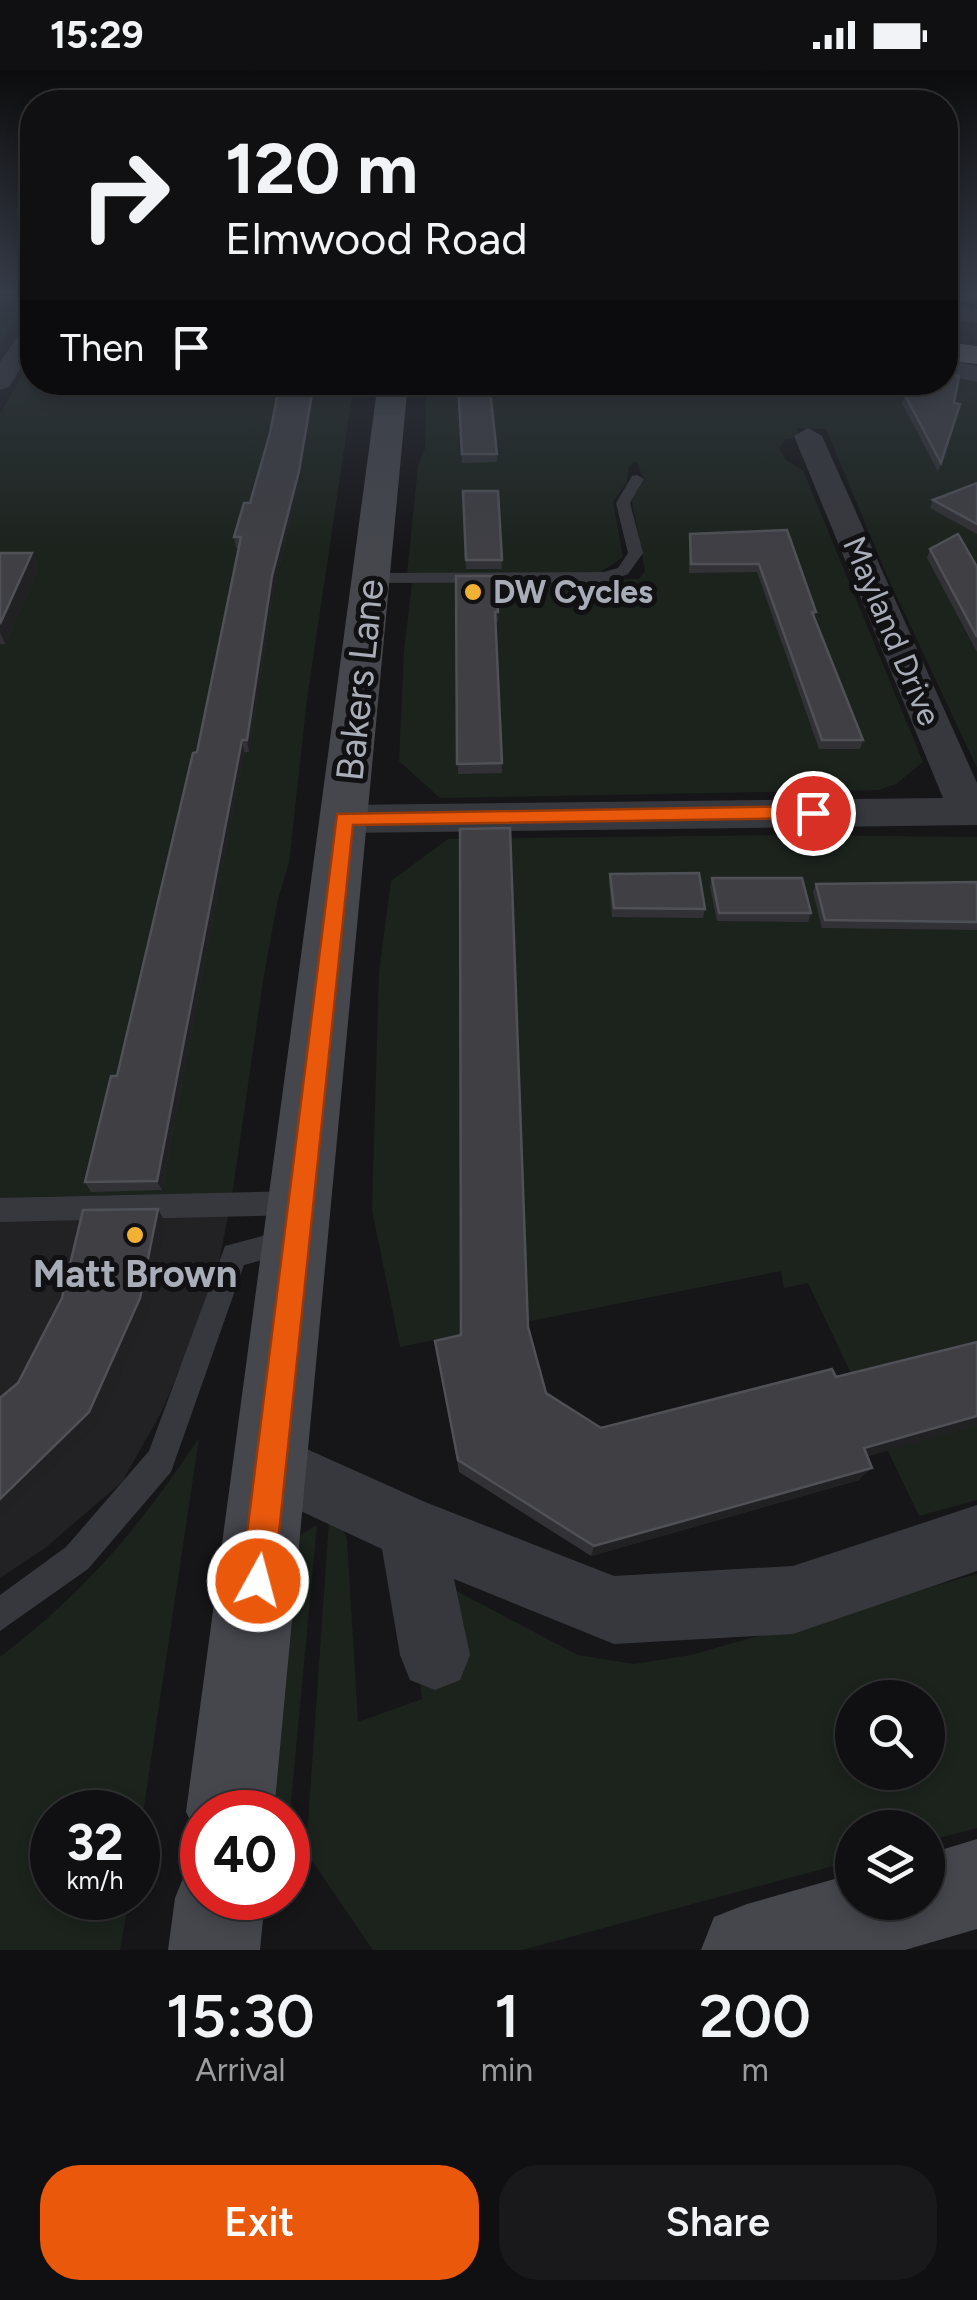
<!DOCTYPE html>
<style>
:root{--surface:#101012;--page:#19191b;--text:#f1f3f6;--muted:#9c9d9f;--line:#303032;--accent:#ea580c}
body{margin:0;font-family:Figtree,sans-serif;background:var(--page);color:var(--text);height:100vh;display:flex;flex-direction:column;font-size:38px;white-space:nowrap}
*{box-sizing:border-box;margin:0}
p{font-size:32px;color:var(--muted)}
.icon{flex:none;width:55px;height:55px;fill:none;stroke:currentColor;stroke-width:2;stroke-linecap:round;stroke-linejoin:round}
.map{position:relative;height:1880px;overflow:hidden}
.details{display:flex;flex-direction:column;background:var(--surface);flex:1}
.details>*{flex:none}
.top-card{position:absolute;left:20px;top:20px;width:938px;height:305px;border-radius:40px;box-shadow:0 5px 15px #0003,0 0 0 2px var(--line);background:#101012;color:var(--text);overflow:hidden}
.buttons{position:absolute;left:835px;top:1610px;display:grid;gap:20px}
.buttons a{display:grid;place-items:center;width:110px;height:110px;border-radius:50%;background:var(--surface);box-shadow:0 5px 15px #0003,0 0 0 2px var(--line);font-size:50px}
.speed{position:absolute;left:30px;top:1720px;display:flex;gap:20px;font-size:50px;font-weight:700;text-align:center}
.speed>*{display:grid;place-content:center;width:130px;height:130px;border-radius:50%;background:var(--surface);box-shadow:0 5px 15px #0003,0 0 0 2px var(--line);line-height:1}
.speed small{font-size:25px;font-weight:400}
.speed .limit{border:15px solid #d22;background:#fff;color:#111}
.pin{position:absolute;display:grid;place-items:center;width:85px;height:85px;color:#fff;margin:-42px;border:5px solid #fff;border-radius:50%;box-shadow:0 2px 10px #0007}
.me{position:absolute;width:110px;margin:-55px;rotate:7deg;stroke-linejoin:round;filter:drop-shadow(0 0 8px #0008)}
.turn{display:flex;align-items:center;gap:35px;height:210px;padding:0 40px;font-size:45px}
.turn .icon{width:130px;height:130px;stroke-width:2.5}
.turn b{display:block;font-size:70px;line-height:85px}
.then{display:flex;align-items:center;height:95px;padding:0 40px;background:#0003;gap:20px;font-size:38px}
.eta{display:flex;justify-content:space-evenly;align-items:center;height:170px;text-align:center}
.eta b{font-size:60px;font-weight:600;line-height:70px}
.primary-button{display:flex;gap:20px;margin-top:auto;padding:20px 40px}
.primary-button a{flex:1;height:115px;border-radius:40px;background:var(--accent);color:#fff;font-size:40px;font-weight:600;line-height:115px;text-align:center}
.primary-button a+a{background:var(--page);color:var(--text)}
.status{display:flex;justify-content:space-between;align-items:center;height:70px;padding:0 50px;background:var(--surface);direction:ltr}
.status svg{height:28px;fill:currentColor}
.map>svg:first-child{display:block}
.built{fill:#222225}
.green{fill:#1c231d;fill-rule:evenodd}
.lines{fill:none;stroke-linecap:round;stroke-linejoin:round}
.lane{fill:#37383d;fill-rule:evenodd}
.street{fill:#37383d;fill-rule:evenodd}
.secondary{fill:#45474d;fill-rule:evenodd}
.highway{fill:#63666e;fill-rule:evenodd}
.wall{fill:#323236}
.shaded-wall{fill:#212124}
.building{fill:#3f3f44;stroke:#4f5156;stroke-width:2.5}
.route{fill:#ea580c;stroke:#983908;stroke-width:2.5}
.poi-dot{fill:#f2b134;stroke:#111113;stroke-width:4}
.labels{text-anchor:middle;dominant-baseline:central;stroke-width:10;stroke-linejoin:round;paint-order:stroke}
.far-poi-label{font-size:32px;font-weight:bold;fill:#a8adb8;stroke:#111113;text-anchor:start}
.far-street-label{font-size:32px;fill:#a8adb8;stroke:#111113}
.street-label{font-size:38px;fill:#a8adb8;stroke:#111113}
.poi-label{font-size:38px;font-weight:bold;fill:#a8adb8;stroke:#111113}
</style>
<div class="status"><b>15:29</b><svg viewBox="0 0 49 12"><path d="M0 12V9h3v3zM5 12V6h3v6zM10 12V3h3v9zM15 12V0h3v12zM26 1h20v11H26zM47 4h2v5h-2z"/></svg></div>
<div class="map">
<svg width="977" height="1880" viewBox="0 0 977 1880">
<rect width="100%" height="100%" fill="#161618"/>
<!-- built -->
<path class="built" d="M 232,1126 L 215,1212 L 162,1341 L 122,1412 L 45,1478 L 0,1508 L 0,1127 Z"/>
<!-- green -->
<path class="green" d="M 0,220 L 32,220 L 0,275 Z
M 32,288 L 32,312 L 354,313 L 307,629 L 289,793 L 278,829 L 263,911 L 232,1126 L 0,1127 L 0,344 Z
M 945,302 L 977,307 L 977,698 L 888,508 L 826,359 L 797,358 L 799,368 L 786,369 L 779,379 L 786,390 L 803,400 L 923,692 L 896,714 L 879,720 L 440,728 L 399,691 L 404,581 L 412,513 L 639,509 L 645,501 L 632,431 L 644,409 L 636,391 L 629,397 L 627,412 L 613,432 L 623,487 L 601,502 L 407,504 L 418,395 L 425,379 L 426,313 L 945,312 Z
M 782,765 L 977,767 L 977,1430 L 919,1446 L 808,1213 L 784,1218 L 781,1201 L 400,1277 L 372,1140 L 379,902 L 391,811 L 448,769 Z
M 199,1368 L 138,1777 L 138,1742 L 52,1742 L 52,1828 L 129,1828 L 120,1880 L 0,1880 L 0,1587 C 86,1521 139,1458 199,1368 Z
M 329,1451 L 342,1455 L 347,1470 L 358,1652 L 422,1629 L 414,1556 L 447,1516 L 578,1585 L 634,1594 L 691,1585 L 977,1504 L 977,1758 L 928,1771 L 928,1758 L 852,1758 L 852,1791 L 522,1880 L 373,1880 L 306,1782 ZM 852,1628 L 928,1628 L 928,1702 L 852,1702 Z
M 317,1455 L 288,1764 L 288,1742 L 266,1742 L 293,1484 L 300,1465 Z"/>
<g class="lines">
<!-- lane -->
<path class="lane" d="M 637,405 L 644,409 L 630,433 L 643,483 L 628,504 L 606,512 L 371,513 L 363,508 L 371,503 L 604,502 L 618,498 L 628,483 L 616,433 L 632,406 Z
M 299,1121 L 308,1125 L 312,1133 L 308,1141 L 299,1145 L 0,1152 L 0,1128 Z
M 292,1158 L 301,1161 L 305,1170 L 301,1179 L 244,1195 L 171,1402 L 88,1499 L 0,1561 L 0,1525 L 66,1477 L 149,1381 L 225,1176 Z"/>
<!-- street -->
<path class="street" d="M 945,235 L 977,239 L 977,253 L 945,249 Z
M 32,255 L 32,280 L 9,317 L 0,320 L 0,292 L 24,257 Z
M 945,289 L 977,296 L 977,312 L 945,305 Z
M 808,358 L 822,366 L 977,713 L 977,755 L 344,763 L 330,759 L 324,749 L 330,739 L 344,735 L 943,728 L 794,366 Z
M 271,1363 L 425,1432 L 614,1506 L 793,1496 L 977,1435 L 977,1501 L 793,1564 L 614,1574 L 454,1509 L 470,1585 L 460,1610 L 435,1620 L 410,1610 L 400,1585 L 382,1479 L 249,1417 L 239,1395 L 249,1373 Z"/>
<!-- secondary -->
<path class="secondary" d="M 378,312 L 408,312 L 274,1742 L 202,1742 L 202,1774 L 186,1742 Z
M 977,1769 L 977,1859 L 905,1880 L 701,1880 L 714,1847 L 747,1834 L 852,1804 L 852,1832 L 928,1832 L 928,1784 Z
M 202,1790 L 202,1828 L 265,1828 L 260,1880 L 168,1880 L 175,1828 L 188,1796 Z"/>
<!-- highway -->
<path class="highway" d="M 945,272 L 977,276 L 977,294 L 945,290 Z"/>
</g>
<!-- wall -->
<path class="wall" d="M 945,220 L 977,220 L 977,234 L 945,230 Z
M 457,312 L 497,384 L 497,392 L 462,393 Z
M 905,325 L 960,334 L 938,402 L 902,333 Z
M 270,363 L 300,412 L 274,518 L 249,682 L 244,682 L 162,1120 L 91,1122 L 85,1112 L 117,1006 L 197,682 L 239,478 L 236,478 L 234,467 L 250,433 Z
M 977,413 L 977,464 L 930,438 L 933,430 Z
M 463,421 L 498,421 L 502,499 L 466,499 Z
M 787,460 L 816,542 L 814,547 L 863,670 L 860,679 L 819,679 L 757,502 L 689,503 L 690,464 Z
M 930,479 L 977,497 L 977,582 L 927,488 Z
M 0,483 L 32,483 L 38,499 L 5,574 L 0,574 Z
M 456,506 L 503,506 L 503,516 L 496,517 L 498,552 L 495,552 L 502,703 L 458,704 Z
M 610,804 L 705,839 L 703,848 L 612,847 L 609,812 Z
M 712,808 L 811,843 L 808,852 L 717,851 L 710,816 Z
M 977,812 L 977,860 L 822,858 L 813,822 L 816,814 Z
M 528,1257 L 546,1323 L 601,1358 L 836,1307 L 977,1272 L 977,1355 L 867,1386 L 859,1410 L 591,1486 L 459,1402 L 435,1271 Z"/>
<!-- shaded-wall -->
<path class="shaded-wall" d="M 314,312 L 317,312 L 300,412 L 274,518 L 249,682 L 247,670 L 272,506 Z
M 32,483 L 38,499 L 5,574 L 0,562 L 0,554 Z
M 503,506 L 503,516 L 496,517 L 496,507 Z
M 242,670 L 244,682 L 162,1120 L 157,1111 Z
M 158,1139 L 165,1152 L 148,1240 L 99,1353 L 0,1449 L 0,1429 Z
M 977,1346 L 977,1355 L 852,1391 L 864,1378 Z
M 872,1398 L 859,1410 L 591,1486 L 594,1476 Z"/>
<!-- building -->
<path class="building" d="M 945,220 L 977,220 L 977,226 L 945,222 Z
M 945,304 L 959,306 L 954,333 L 960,334 L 941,393 L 905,325 L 908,325 L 911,312 L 945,312 Z
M 280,312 L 314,312 L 299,401 L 272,506 L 247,670 L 242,670 L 157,1111 L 85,1112 L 111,1006 L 117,1006 L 193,683 L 197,682 L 241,467 L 234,467 L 244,433 L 250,433 L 270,363 Z
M 458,312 L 489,312 L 497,384 L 462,384 Z
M 977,413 L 977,454 L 933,430 Z
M 463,421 L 498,421 L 502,490 L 466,490 Z
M 787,460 L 816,542 L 812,542 L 863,670 L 822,670 L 759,494 L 691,494 L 690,464 Z
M 958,464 L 977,497 L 977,567 L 930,479 Z
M 0,483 L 32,483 L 0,554 Z
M 456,506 L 503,506 L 496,507 L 498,542 L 495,542 L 502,693 L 457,694 Z
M 510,758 L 528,1257 L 546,1323 L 601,1358 L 832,1299 L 836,1307 L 977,1272 L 977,1346 L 864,1378 L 872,1398 L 594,1476 L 458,1390 L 435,1271 L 461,1265 L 460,759 Z
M 699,803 L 705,839 L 614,838 L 610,804 Z
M 712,808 L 802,808 L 811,843 L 719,843 Z
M 977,812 L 977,852 L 825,850 L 816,814 Z
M 158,1139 L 140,1228 L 89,1342 L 0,1429 L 0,1328 L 18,1313 L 62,1228 L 83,1140 Z"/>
<!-- sky -->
<linearGradient id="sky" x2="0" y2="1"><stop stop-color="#0c0c0d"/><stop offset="0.46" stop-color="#363c48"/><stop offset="1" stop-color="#363c48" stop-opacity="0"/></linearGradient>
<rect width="977" height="483" fill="url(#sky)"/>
<!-- route -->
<path class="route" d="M 813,736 L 822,743 L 820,748 L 353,755 L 274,1511 L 269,1522 L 258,1527 L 246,1522 L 241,1511 L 337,744 Z"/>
<!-- markers -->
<g class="poi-dot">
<circle cx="473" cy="522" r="10"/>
<circle cx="135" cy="1165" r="10"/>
</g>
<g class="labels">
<!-- far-poi labels -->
<g class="far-poi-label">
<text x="493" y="522">DW Cycles</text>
</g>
<!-- far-street labels -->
<g class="far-street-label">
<text transform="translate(892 561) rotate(67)">Mayland Drive</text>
</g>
<!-- street labels -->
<g class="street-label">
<text transform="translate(360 610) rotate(-84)">Bakers Lane</text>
</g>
<!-- poi labels -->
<g class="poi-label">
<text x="135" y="1204">Matt Brown</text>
</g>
</g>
</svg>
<div class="buttons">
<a><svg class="icon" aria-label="search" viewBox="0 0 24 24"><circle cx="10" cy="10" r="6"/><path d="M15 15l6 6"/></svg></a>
<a><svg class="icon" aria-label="layers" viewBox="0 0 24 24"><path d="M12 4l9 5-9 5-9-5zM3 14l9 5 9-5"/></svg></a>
</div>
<div class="speed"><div>32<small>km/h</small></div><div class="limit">40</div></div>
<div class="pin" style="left:813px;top:743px;background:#d93025"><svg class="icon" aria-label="arrive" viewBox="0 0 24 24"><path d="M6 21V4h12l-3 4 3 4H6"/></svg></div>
<svg class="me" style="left:258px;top:1511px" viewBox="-20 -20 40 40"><circle r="17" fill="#ea580c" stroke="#fff" stroke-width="3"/><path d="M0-11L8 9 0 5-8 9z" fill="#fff"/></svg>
<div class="top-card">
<div class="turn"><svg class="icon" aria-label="right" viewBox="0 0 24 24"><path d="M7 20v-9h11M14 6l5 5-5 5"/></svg><div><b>120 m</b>Elmwood Road</div></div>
<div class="then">Then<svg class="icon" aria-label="arrive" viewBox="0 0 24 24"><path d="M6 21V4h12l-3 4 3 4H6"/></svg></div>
</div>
</div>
<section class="details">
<div class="eta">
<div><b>15:30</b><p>Arrival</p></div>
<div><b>1</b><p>min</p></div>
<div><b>200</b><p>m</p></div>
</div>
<div class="primary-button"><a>Exit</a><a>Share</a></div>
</section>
